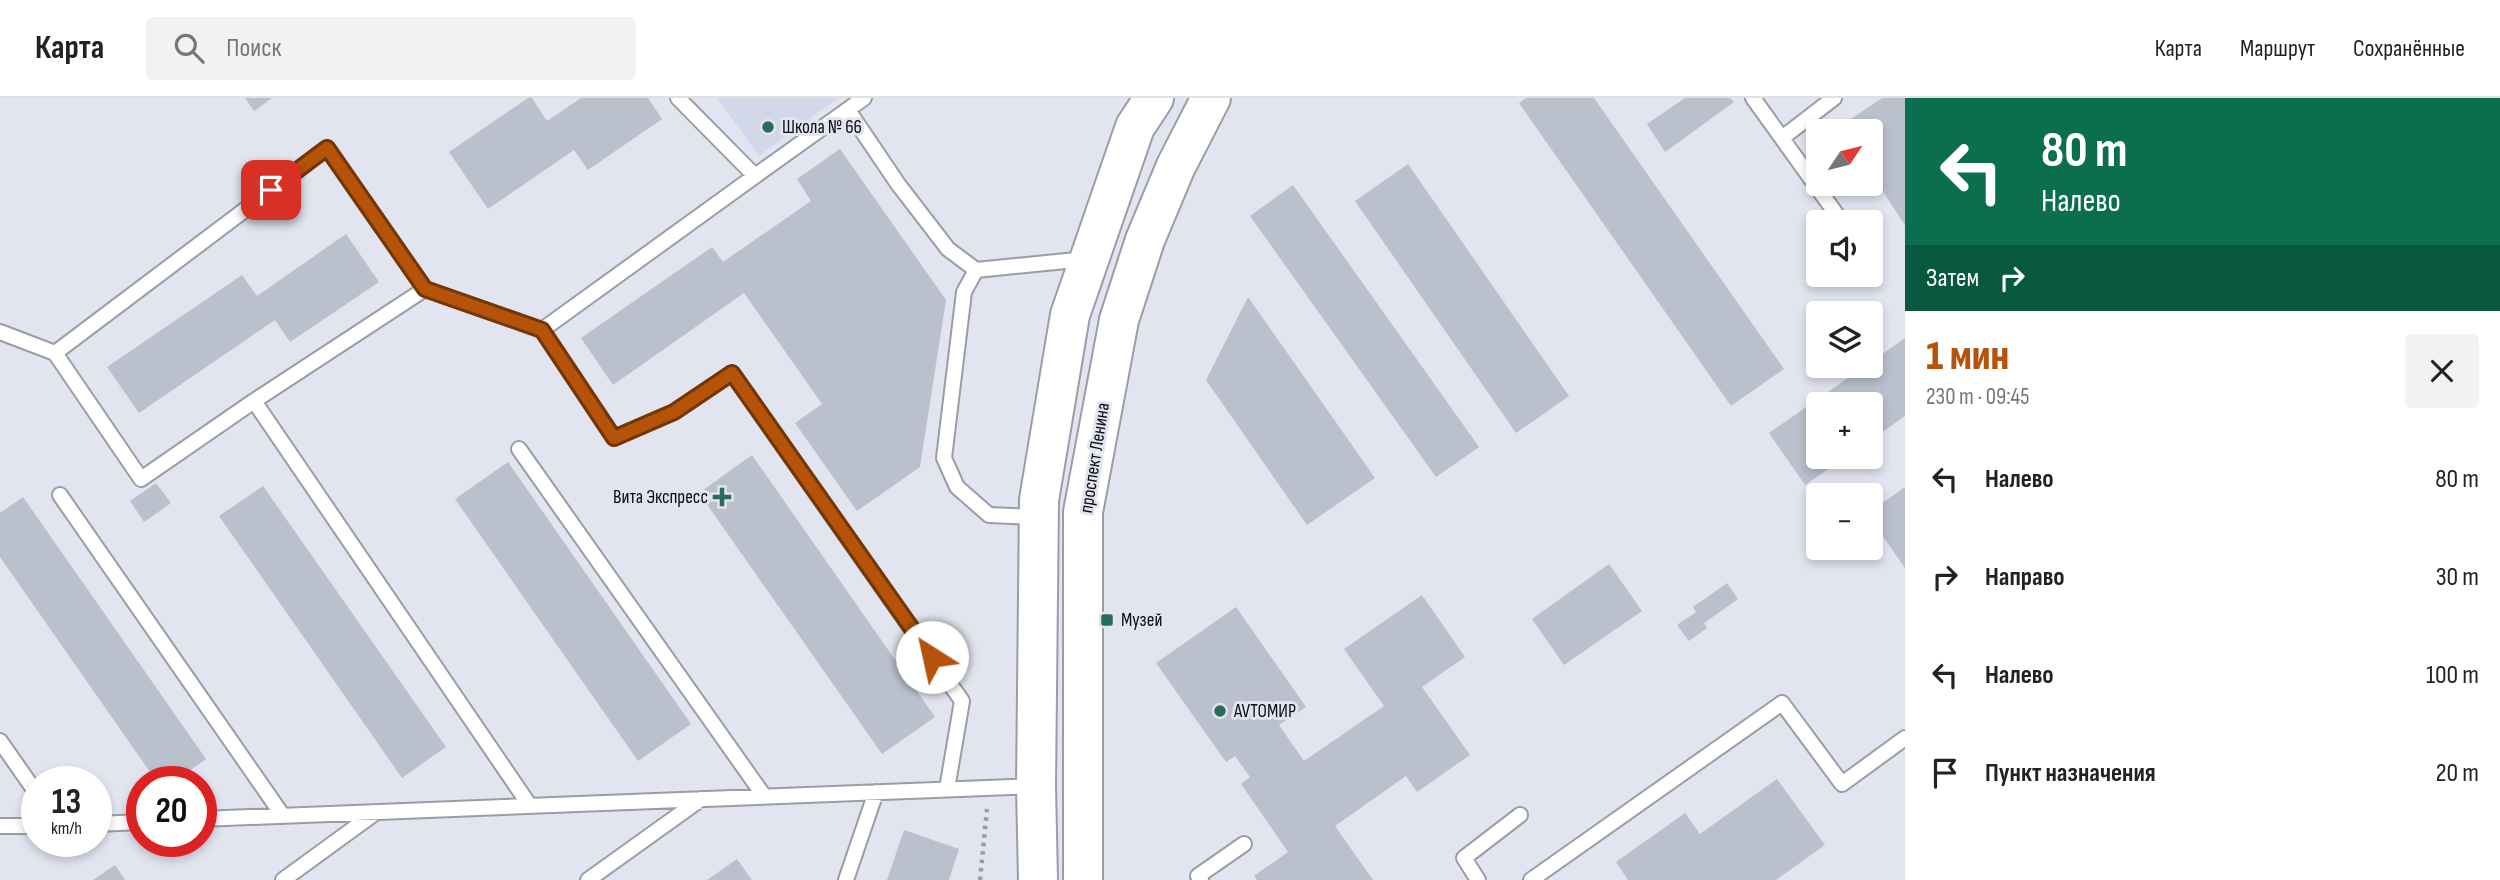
<!DOCTYPE html>
<html lang="ru">
<meta charset="utf-8">
<style>
:root{--surface:#fff;--page:#f2f2f2;--text:#222;--muted:#767676;--line:#e0e0e0;--accent:#b45309}
body{margin:0;font-family:"Sofia Sans Condensed",sans-serif;background:var(--page);color:var(--text);height:100vh;display:flex;flex-direction:column;font-size:26px;white-space:nowrap}
*{box-sizing:border-box;margin:0}
p{font-size:23px;color:var(--muted)}
.icon{flex:none;width:38px;height:38px;fill:none;stroke:currentColor;stroke-width:2;stroke-linecap:round;stroke-linejoin:round}
.map{position:relative;flex:1;overflow:hidden}
.drawer{display:flex;flex-direction:column;background:var(--surface);width:595px}
.drawer>*{flex:none}
.hud{background:#0b6e4f;color:#fff;overflow:hidden}
.needle{width:46px;rotate:55deg}
.controls{position:absolute;left:1806px;top:21px;display:grid;gap:14px}
.controls a{display:grid;place-items:center;width:77px;height:77px;border-radius:7px;background:var(--surface);box-shadow:0 4px 10px #0003;font-size:35px}
.speed{position:absolute;left:21px;top:668px;display:flex;gap:14px;font-size:35px;font-weight:700;text-align:center}
.speed>*{display:grid;place-content:center;width:91px;height:91px;border-radius:50%;background:var(--surface);box-shadow:0 4px 10px #0003;line-height:1}
.speed small{font-size:18px;font-weight:400}
.speed .limit{border:10px solid #d22;background:#fff;color:#111}
.pin{position:absolute;display:grid;place-items:center;width:60px;height:60px;color:#fff;margin:-30px;border-radius:14px;box-shadow:0 4px 10px #0006}
.me{position:absolute;width:77px;margin:-38px;rotate:325deg;stroke-linejoin:round;filter:drop-shadow(0 0 5px #0008)}
.turn{display:flex;align-items:center;gap:24px;height:147px;padding:0 21px;font-size:32px}
.turn .icon{width:91px;height:91px;stroke-width:2.5}
.turn b{display:block;font-size:49px;line-height:60px}
.then{display:flex;align-items:center;height:66px;padding:0 21px;background:#0003;gap:14px;font-size:26px}
.round{display:grid;place-items:center;flex:none;width:74px;height:74px;border-radius:7px;background:var(--page)}
.summary{display:flex;align-items:center;justify-content:space-between;height:119px;padding:0 21px}
h1{font-size:42px;font-weight:800;line-height:52px;color:var(--accent)}
ul{padding:0;list-style:none}
li{display:flex;align-items:center;gap:21px;height:98px;padding:0 21px}
li div{flex:1}
li b{display:block;font-size:26px}
li em{font-style:normal}
header{display:flex;align-items:center;gap:42px;box-sizing:border-box;height:98px;padding:0 35px;background:var(--surface);border-bottom:2px solid var(--line)}
header strong{font-size:33px}
nav{display:flex;gap:38px;margin-inline-start:auto;font-size:24px}
.search{width:490px;height:63px;background:var(--page);display:flex;align-items:center;gap:18px;box-sizing:border-box;padding:0 24px;border-radius:7px;color:var(--muted);font-size:26px}
main{display:flex;flex:1;min-height:0}
.map>svg:first-child{display:block}
.built{fill:#d3d7ea}
.building{fill:#bac1cc}
.lines{fill:none;stroke-linecap:round;stroke-linejoin:round}
.lane-casing{stroke:#9a9ca8;stroke-width:18}
.secondary-casing{stroke:#9a9ca8;stroke-width:42}
.path{stroke:#9a9ca5;stroke-width:4.5;stroke-dasharray:3.5 5;stroke-linecap:butt}
.lane{stroke:#fff;stroke-width:14}
.secondary{stroke:#fff;stroke-width:38}
.route-casing{stroke:#753606;stroke-width:18}
.route{stroke:#b45309;stroke-width:12}
.poi-dot{fill:#2b6b5a;stroke:#e2e4f0;stroke-width:2.5}
.labels{text-anchor:middle;dominant-baseline:central;stroke-width:6;stroke-linejoin:round;paint-order:stroke}
.poi-label{font-size:19px;fill:#0a0b0f;stroke:#e2e4f0;text-anchor:start}
.street-label{font-size:19px;fill:#0a0b0f;stroke:#e2e4f0}
</style>
<header>
<strong>Карта</strong>
<div class="search"><svg class="icon" aria-label="search" viewBox="0 0 24 24"><circle cx="10" cy="10" r="6"/><path d="M15 15l6 6"/></svg>Поиск</div>
<nav><a>Карта</a><a>Маршрут</a><a>Сохранённые</a></nav>
</header>
<main>
<div class="map">
<svg width="1905" height="782" viewBox="0 0 1905 782">
<rect width="100%" height="100%" fill="#e2e4f0"/>
<!-- built -->
<path class="built" d="M 717,0 L 838,0 L 759,58 Z"/>
<!-- building -->
<path class="building" d="M 245,0 L 272,0 L 254,13 Z
M 528,0 L 532,0 L 547,23 L 581,0 L 648,0 L 662,21 L 588,72 L 574,52 L 488,111 L 449,54 Z
M 1526,0 L 1594,0 L 1784,271 L 1731,308 L 1519,5 Z
M 1685,0 L 1730,0 L 1734,4 L 1665,54 L 1647,26 Z
M 1882,0 L 1905,0 L 1905,127 L 1871,76 L 1871,33 L 1842,33 L 1839,29 Z
M 840,51 L 946,202 L 920,369 L 857,413 L 795,325 L 822,306 L 744,195 L 613,287 L 581,240 L 712,149 L 723,164 L 811,103 L 797,81 Z
M 1408,66 L 1569,298 L 1516,335 L 1355,103 Z
M 1293,87 L 1479,349 L 1436,379 L 1250,118 Z
M 346,136 L 379,184 L 290,244 L 275,222 L 139,315 L 107,269 L 242,177 L 257,198 Z
M 1248,199 L 1375,380 L 1307,427 L 1206,282 Z
M 1905,240 L 1905,318 L 1871,342 L 1871,306 L 1818,306 L 1818,359 L 1846,359 L 1805,387 L 1769,335 L 1865,268 L 1871,268 L 1871,264 Z
M 752,357 L 935,619 L 882,656 L 699,395 Z
M 508,364 L 691,626 L 638,663 L 455,401 Z
M 156,385 L 171,405 L 144,424 L 130,403 Z
M 263,388 L 446,649 L 402,680 L 219,418 Z
M 1905,389 L 1905,470 L 1871,421 L 1871,413 Z
M 23,399 L 206,661 L 174,684 L 157,684 L 0,459 L 0,415 Z
M 1609,466 L 1642,513 L 1564,567 L 1532,521 Z
M 1727,485 L 1738,501 L 1704,525 L 1707,530 L 1689,543 L 1677,527 L 1696,514 L 1693,509 Z
M 1422,497 L 1465,559 L 1422,589 L 1470,657 L 1417,694 L 1406,678 L 1335,728 L 1373,782 L 1257,782 L 1254,778 L 1288,754 L 1241,686 L 1250,679 L 1235,658 L 1226,664 L 1156,565 L 1236,509 L 1306,609 L 1279,627 L 1304,663 L 1384,608 L 1344,551 Z
M 1777,681 L 1825,747 L 1776,782 L 1628,782 L 1616,764 L 1685,715 L 1700,736 Z
M 904,732 L 959,751 L 949,782 L 887,782 Z
M 737,761 L 752,782 L 707,782 Z
M 115,767 L 125,782 L 93,782 Z"/>
<g class="lines">
<defs>
<path id="lane" d="M 678,0 L 755,78 L 864,0
M 1753,0 L 1842,124
M 848,12 L 898,86 L 948,151 L 976,172 L 1086,161
M 1782,40 L 1834,0
M 976,172 L 964,194 L 944,360 L 957,389 L 989,417 L 1036,419
M 425,191 L 542,232 L 755,78
M 542,232 L 614,340 L 674,314 L 732,275 L 962,603 L 947,691
M 0,234 L 55,255 L 327,50 L 425,191 L 254,303
M 55,255 L 141,381 L 254,303 L 530,708
M 519,351 L 764,698
M 60,397 L 283,718
M 0,643 L 37,696
M 201,721 L 1036,688
M 96,726 L 142,724
M 0,728 L 37,728
M 283,782 L 375,715
M 588,782 L 701,701
M 846,782 L 876,694
M 1201,782 L 1198,778 L 1244,746
M 1478,782 L 1464,760 L 1520,717
M 1531,782 L 1782,605 L 1842,686 L 1905,640"/>
<path id="secondary" d="M 1038,782 L 1036,688 L 1039,402 L 1070,217 L 1135,29 L 1154,0
M 1083,782 L 1083,414 L 1119,222 L 1145,142 L 1176,68 L 1211,0"/>
</defs>
<!-- lane casing -->
<use href="#lane" class="lane-casing"/>
<!-- secondary casing -->
<use href="#secondary" class="secondary-casing"/>
<!-- path -->
<path class="path" d="M 980,782 L 987,711"/>
<!-- lane -->
<use href="#lane" class="lane"/>
<!-- secondary -->
<use href="#secondary" class="secondary"/>
</g>
<g class="lines">
<defs>
<path id="route" d="M 271,92 L 327,50 L 425,191 L 542,232 L 614,340 L 674,314 L 732,275 L 932,559"/>
</defs>
<!-- route casing -->
<use href="#route" class="route-casing"/>
<!-- route -->
<use href="#route" class="route"/>
</g>
<!-- markers -->
<g class="poi-dot">
<circle cx="768" cy="29" r="7"/>
<path d="M718.5 388.5h7v7h7v7h-7v7h-7v-7h-7v-7h7z"/>
<rect x="1100" y="515" width="14" height="14" rx="3.5"/>
<circle cx="1220" cy="613" r="7"/>
</g>
<g class="labels">
<!-- poi labels -->
<g class="poi-label">
<text x="782" y="29">Школа № 66</text>
<text x="708" y="399" text-anchor="end">Вита Экспресс</text>
<text x="1121" y="522">Музей</text>
<text x="1234" y="613">AVTOМИР</text>
</g>
<!-- street labels -->
<g class="street-label">
<text transform="translate(1095 360) rotate(-81)">проспект Ленина</text>
</g>
</g>
</svg>
<div class="controls">
<a><svg class="needle" viewBox="-14 -14 28 28"><path d="M0-13l5 13h-10z" fill="#e53935"/><path d="M0 13l5-13h-10z" fill="#767676"/></svg></a>
<a><svg class="icon" aria-label="sound" viewBox="0 0 24 24"><path d="M4 9h4l5-4v14l-5-4H4zM17 9q2 3 0 6"/></svg></a>
<a><svg class="icon" aria-label="layers" viewBox="0 0 24 24"><path d="M12 4l9 5-9 5-9-5zM3 14l9 5 9-5"/></svg></a>
<a>+</a>
<a>−</a>
</div>
<div class="speed"><div>13<small>km/h</small></div><div class="limit">20</div></div>
<div class="pin" style="left:271px;top:92px;background:#d93025"><svg class="icon" aria-label="arrive" viewBox="0 0 24 24"><path d="M6 21V4h12l-3 4 3 4H6"/></svg></div>
<svg class="me" style="left:932px;top:559px" viewBox="-20 -20 40 40"><circle r="19" fill="#fff"/><path d="M0-13L10 11 0 6-10 11z" fill="#b45309"/></svg>
</div>
<section class="drawer">
<div class="hud">
<div class="turn"><svg class="icon" aria-label="left" viewBox="0 0 24 24"><path d="M17 20v-9H6M10 6l-5 5 5 5"/></svg><div><b>80 m</b>Налево</div></div>
<div class="then">Затем<svg class="icon" aria-label="right" viewBox="0 0 24 24"><path d="M7 20v-9h11M14 6l5 5-5 5"/></svg></div>
</div>
<div class="summary"><div><h1>1 мин</h1><p>230 m · 09:45</p></div><a class="round"><svg class="icon" aria-label="close" viewBox="0 0 24 24"><path d="M6 6l12 12M18 6L6 18"/></svg></a></div>
<ul>
<li><svg class="icon" aria-label="left" viewBox="0 0 24 24"><path d="M17 20v-9H6M10 6l-5 5 5 5"/></svg><div><b>Налево</b></div><em>80 m</em></li>
<li><svg class="icon" aria-label="right" viewBox="0 0 24 24"><path d="M7 20v-9h11M14 6l5 5-5 5"/></svg><div><b>Направо</b></div><em>30 m</em></li>
<li><svg class="icon" aria-label="left" viewBox="0 0 24 24"><path d="M17 20v-9H6M10 6l-5 5 5 5"/></svg><div><b>Налево</b></div><em>100 m</em></li>
<li><svg class="icon" aria-label="arrive" viewBox="0 0 24 24"><path d="M6 21V4h12l-3 4 3 4H6"/></svg><div><b>Пункт назначения</b></div><em>20 m</em></li>
</ul>
</section>
</main>
